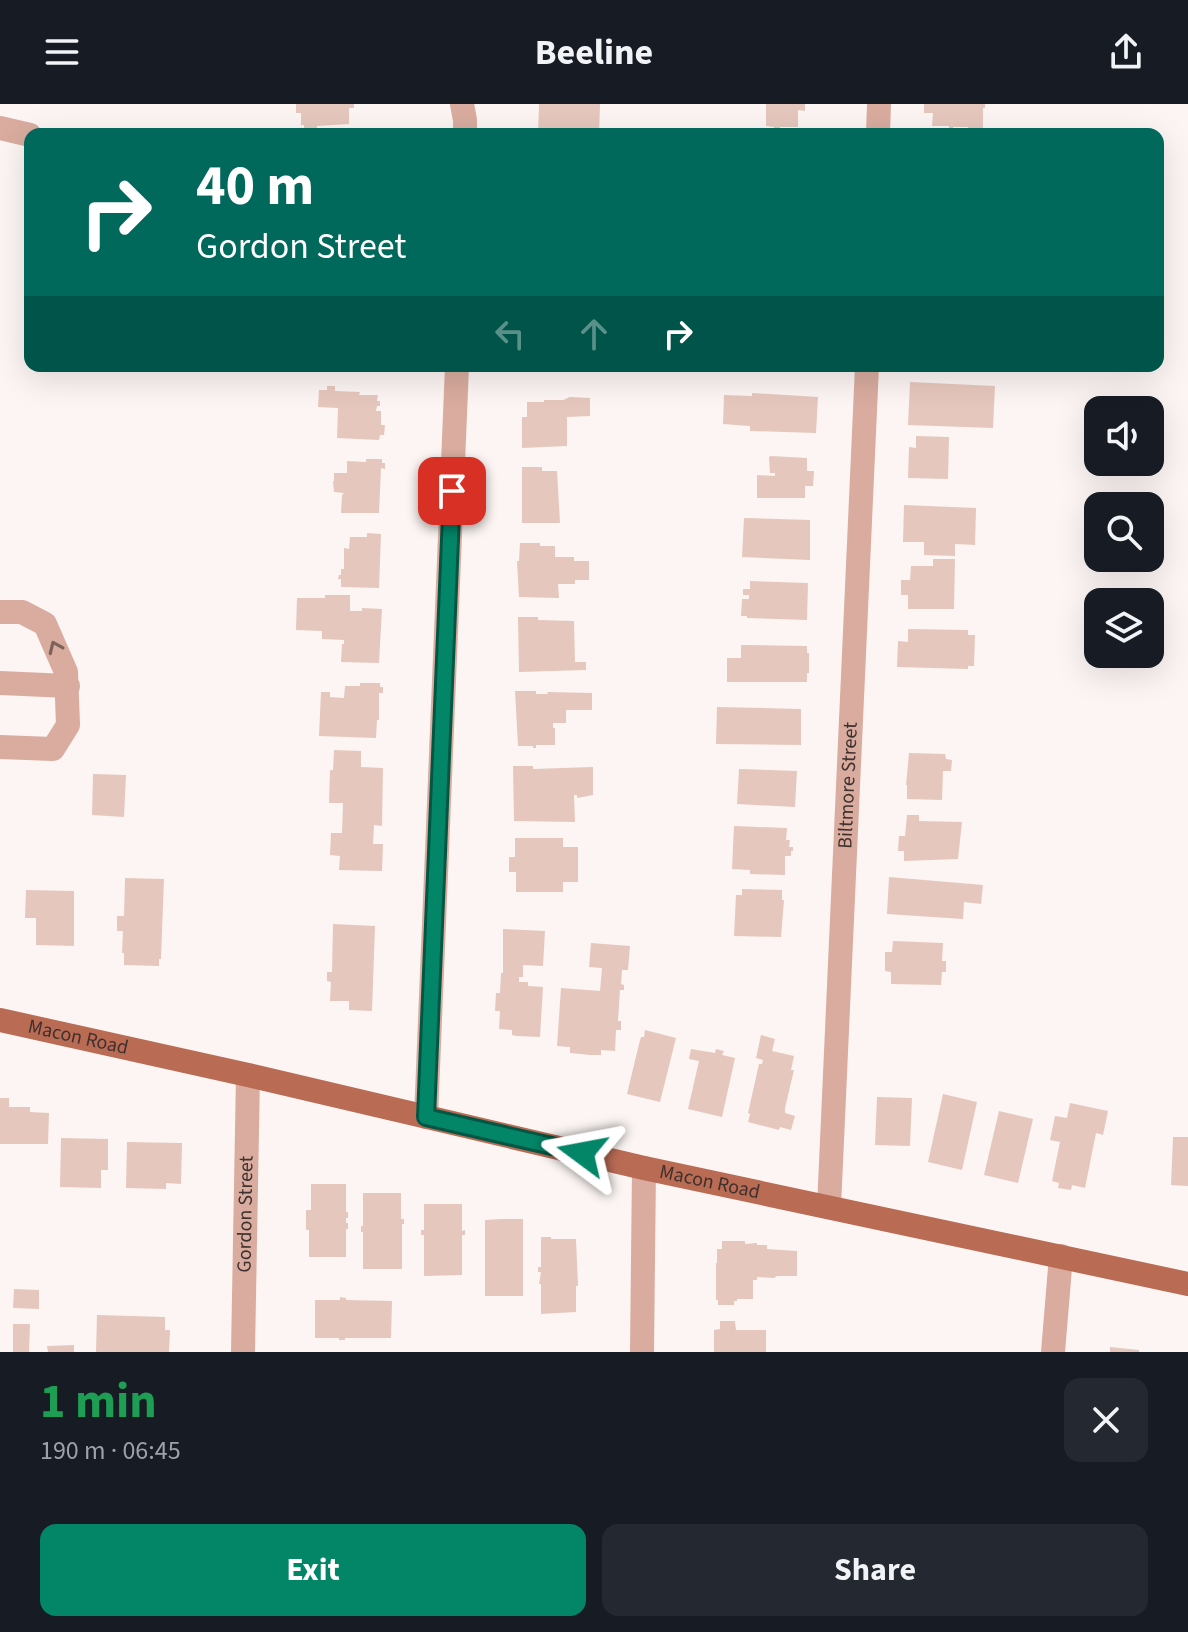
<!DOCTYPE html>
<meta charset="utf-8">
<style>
:root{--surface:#171b24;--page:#242831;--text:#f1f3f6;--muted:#9ea1a6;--accent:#038668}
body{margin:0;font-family:"Source Sans 3",sans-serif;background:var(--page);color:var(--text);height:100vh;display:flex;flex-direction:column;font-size:30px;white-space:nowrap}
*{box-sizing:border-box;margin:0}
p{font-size:26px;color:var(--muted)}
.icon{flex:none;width:44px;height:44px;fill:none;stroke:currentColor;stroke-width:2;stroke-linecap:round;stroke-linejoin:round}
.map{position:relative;height:1248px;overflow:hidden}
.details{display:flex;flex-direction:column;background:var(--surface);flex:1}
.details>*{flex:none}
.banner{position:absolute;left:24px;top:24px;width:1140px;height:244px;border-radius:16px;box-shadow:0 8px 32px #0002;background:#00695c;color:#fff;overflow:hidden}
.fabs{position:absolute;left:1084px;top:292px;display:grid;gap:16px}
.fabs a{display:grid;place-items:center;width:80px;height:80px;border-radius:16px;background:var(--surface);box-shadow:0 8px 32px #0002;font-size:40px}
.pin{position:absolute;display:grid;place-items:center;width:68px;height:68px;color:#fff;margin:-34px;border-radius:16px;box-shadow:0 4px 12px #0006}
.me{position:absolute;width:88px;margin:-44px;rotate:283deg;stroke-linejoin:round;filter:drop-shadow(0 0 6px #0008)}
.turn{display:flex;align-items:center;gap:28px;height:168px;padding:0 40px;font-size:36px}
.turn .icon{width:104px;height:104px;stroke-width:2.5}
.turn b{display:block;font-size:56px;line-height:68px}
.lanes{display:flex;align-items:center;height:76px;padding:0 40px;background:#0003;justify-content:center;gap:40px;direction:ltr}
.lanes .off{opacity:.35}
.round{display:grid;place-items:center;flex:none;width:84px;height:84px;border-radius:16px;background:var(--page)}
.headline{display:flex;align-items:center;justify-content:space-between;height:136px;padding:0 40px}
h1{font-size:48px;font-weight:700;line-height:60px;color:#1e9e55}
.cta{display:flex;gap:16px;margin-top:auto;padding:16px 40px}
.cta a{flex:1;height:92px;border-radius:16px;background:var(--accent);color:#fff;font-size:32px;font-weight:700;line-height:92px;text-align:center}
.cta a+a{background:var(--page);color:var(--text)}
header{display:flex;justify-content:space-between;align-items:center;height:104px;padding:0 40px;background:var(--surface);font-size:36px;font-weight:700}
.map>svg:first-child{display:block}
.building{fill:#e6c7bd}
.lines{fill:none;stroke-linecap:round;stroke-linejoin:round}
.minor{stroke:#d9ac9f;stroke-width:24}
.major{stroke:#b96b54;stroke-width:24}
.oneway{stroke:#7c625b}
.route-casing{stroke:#025744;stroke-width:20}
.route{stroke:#038668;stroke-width:14}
.labels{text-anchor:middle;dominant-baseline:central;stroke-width:8;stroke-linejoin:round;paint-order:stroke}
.street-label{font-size:20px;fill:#3e312e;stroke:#fcf5f3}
</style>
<header><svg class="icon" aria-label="menu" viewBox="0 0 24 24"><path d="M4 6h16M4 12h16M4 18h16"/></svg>Beeline<svg class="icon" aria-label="share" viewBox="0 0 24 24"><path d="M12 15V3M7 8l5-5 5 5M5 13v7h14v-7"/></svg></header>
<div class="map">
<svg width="1188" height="1248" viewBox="0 0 1188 1248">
<rect width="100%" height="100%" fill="#fcf5f3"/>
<!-- building -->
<path class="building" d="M 296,0 L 354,0 L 354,4 L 349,4 L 349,20 L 317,22 L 317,30 L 304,30 L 304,21 L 301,21 L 301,9 L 296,9 Z
M 539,0 L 600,0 L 599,30 L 538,30 Z
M 766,0 L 805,0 L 805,7 L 798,6 L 798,23 L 780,23 L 780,27 L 774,27 L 774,23 L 766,22 Z
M 924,0 L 985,0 L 985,4 L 983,4 L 983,24 L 973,24 L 973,27 L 968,27 L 968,23 L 953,23 L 953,25 L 949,24 L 949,22 L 932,22 L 933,9 L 924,9 Z
M 910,278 L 995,282 L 993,324 L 908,321 Z
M 327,282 L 335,282 L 335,287 L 360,288 L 359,291 L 378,291 L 377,297 L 380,297 L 380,302 L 377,302 L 376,307 L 381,307 L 381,321 L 385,321 L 384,331 L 380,331 L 379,336 L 337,334 L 338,304 L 318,303 L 319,286 L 327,286 Z
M 752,289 L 818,293 L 816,329 L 750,327 L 750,322 L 723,320 L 724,291 L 752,292 Z
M 570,293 L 590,294 L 590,312 L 567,313 L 567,342 L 522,344 L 522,313 L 527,313 L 527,298 L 544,298 L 544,296 L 563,296 Z
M 916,332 L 949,333 L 948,375 L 908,374 L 909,343 L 916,344 Z
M 771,352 L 807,354 L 807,367 L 814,367 L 813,382 L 805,382 L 805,394 L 757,394 L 757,371 L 775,372 L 775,369 L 770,369 L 769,353 Z
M 366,355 L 382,355 L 382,359 L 385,359 L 385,365 L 381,364 L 379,409 L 341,409 L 342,391 L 344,389 L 334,388 L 333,377 L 334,377 L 334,369 L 347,369 L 347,357 L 366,358 Z
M 522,363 L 542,363 L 542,367 L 557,367 L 560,419 L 522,419 Z
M 904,401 L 976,404 L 975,441 L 955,440 L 955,452 L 924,451 L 924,438 L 903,438 Z
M 744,414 L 810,416 L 810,456 L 742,453 Z
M 367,429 L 381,430 L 379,484 L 341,483 L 341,475 L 338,475 L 339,471 L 341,471 L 341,465 L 344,465 L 344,444 L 349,445 L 350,433 L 367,433 Z
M 520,439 L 540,439 L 540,442 L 555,442 L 555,453 L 574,453 L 574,457 L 589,457 L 589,476 L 575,476 L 575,480 L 558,480 L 559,494 L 519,493 L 517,457 L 519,457 Z
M 933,455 L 955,455 L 954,505 L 908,505 L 908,491 L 901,491 L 901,476 L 910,476 L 911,462 L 933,462 Z
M 750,477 L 808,479 L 807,516 L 747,514 L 747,512 L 741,512 L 742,495 L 749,495 L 749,491 L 743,491 L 743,485 L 750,485 Z
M 325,491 L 350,491 L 350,507 L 362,507 L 362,504 L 382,505 L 379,559 L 341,558 L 342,540 L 344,540 L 344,536 L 322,535 L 322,527 L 296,526 L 297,494 L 325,494 Z
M 518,513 L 538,513 L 538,516 L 574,517 L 575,558 L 586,558 L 586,566 L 519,568 Z
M 908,525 L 968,526 L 968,531 L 975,531 L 974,562 L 968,562 L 968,565 L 897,563 L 898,537 L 908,538 Z
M 741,541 L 807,542 L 807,549 L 809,549 L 809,569 L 807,569 L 807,578 L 727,578 L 727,554 L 741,554 Z
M 360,579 L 380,579 L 380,583 L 383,583 L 383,589 L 379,589 L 379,616 L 377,616 L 376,634 L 319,632 L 321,588 L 330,588 L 330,593 L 344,594 L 345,582 L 360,582 Z
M 515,587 L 536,587 L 536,590 L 548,590 L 547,588 L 592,589 L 592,606 L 566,606 L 566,619 L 553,619 L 553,624 L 555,624 L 555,641 L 536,641 L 536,644 L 533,644 L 533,642 L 518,642 Z
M 717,603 L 801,605 L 801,641 L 716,640 Z
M 334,646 L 361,647 L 361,663 L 383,664 L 382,722 L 374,721 L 373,740 L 383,740 L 382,767 L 339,766 L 340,752 L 330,751 L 331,729 L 342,729 L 343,699 L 329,699 L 330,666 L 333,666 Z
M 909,649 L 945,650 L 946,655 L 952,656 L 951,667 L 943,667 L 942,696 L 907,695 L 907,681 L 906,681 Z
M 513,662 L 533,662 L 533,665 L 593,663 L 593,691 L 577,694 L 577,691 L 574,691 L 575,718 L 514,717 Z
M 739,665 L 797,667 L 795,703 L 737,700 Z
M 93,670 L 126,671 L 124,713 L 92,711 Z
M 907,711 L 919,711 L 919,717 L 962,718 L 958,755 L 904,757 L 904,747 L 898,747 L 899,732 L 905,732 Z
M 734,722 L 787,724 L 786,736 L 790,736 L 789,743 L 793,743 L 793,747 L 791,747 L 791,752 L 785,752 L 785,771 L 750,770 L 750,766 L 732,765 Z
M 515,734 L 563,734 L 563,743 L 578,743 L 578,778 L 563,778 L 563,788 L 516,788 L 516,768 L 509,768 L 509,753 L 515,753 Z
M 889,773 L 983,781 L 981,800 L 964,798 L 963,815 L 887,810 Z
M 125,774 L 164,775 L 161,855 L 159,855 L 159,862 L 124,861 L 124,849 L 122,849 L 123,827 L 117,827 L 117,812 L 124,812 Z
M 742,785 L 782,786 L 782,796 L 784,796 L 781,833 L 734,832 L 736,791 L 742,791 Z
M 26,786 L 74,787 L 74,842 L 36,841 L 36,814 L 25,814 Z
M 333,820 L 375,822 L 372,907 L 349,906 L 349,897 L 330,897 L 331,878 L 327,877 L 327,868 L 332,868 Z
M 503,825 L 545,827 L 543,862 L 523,861 L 523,873 L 519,873 L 519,878 L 528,878 L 528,882 L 543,883 L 540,933 L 517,932 L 512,931 L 512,926 L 499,925 L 500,907 L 495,907 L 496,889 L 500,889 L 501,869 L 503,869 Z
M 893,837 L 943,839 L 942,857 L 946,857 L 946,868 L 942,868 L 941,881 L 891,880 L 891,868 L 885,867 L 885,848 L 892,848 Z
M 591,839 L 630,842 L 628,866 L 622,866 L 621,880 L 624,881 L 624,886 L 620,886 L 618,917 L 621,917 L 621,926 L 616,926 L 615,947 L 601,946 L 601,951 L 590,951 L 570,949 L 570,943 L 557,942 L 561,884 L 600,887 L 602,864 L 589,863 Z
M 645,926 L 676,934 L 660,998 L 627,990 L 639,940 L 641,933 L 644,933 Z
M 761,931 L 775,935 L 772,947 L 794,952 L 791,966 L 794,966 L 785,1004 L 785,1009 L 795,1012 L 791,1026 L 780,1023 L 779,1026 L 748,1018 L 750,1010 L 748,1009 L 759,960 L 762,960 L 763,956 L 756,954 Z
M 691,945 L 715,949 L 716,945 L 724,947 L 722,951 L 735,954 L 722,1013 L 688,1005 L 699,957 L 689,955 Z
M 943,990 L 977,998 L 962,1066 L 928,1058 Z
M 877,993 L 912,994 L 910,1042 L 875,1041 Z
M 0,994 L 9,994 L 9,1003 L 30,1003 L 30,1008 L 49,1009 L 48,1040 L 0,1040 Z
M 1070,999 L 1108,1007 L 1103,1031 L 1096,1029 L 1085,1084 L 1072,1081 L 1071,1086 L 1058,1084 L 1059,1079 L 1052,1077 L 1060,1038 L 1050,1036 L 1055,1012 L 1067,1014 Z
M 999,1007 L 1033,1015 L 1018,1079 L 984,1071 Z
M 1173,1033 L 1188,1033 L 1188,1082 L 1171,1081 Z
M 61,1034 L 108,1035 L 108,1066 L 101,1066 L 101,1084 L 60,1083 Z
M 127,1038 L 182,1039 L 181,1080 L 166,1079 L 166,1085 L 126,1084 Z
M 311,1080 L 346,1080 L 346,1108 L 348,1108 L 348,1114 L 346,1114 L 346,1119 L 348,1119 L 348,1125 L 346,1125 L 346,1153 L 309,1153 L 309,1126 L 306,1126 L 306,1106 L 311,1106 Z
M 363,1089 L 401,1089 L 401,1115 L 404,1115 L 404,1120 L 402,1120 L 402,1165 L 363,1165 L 363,1128 L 361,1128 L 361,1122 L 363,1122 Z
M 424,1100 L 462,1100 L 462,1127 L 465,1126 L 465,1131 L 462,1131 L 462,1171 L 424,1172 L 424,1131 L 421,1131 L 421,1126 L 424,1126 Z
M 502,1115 L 523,1115 L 523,1192 L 485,1192 L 485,1116 Z
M 541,1133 L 551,1133 L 551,1135 L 576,1135 L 578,1182 L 576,1182 L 576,1208 L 541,1210 L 541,1180 L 539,1180 L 541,1168 L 538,1168 L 538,1163 L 541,1163 Z
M 722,1137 L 745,1137 L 745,1140 L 757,1139 L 757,1141 L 767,1141 L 767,1145 L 797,1147 L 797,1172 L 777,1172 L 774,1174 L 757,1173 L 757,1176 L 753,1176 L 753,1195 L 737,1195 L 737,1197 L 734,1197 L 734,1201 L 718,1201 L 718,1196 L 716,1196 L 716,1159 L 717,1159 L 717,1145 L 722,1145 Z
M 14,1185 L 39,1186 L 39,1205 L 13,1204 Z
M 340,1193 L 346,1194 L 346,1196 L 392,1197 L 391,1234 L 345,1234 L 345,1236 L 339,1236 L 339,1234 L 315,1234 L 315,1196 L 340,1196 Z
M 97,1211 L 165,1213 L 165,1226 L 170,1226 L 169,1248 L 96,1248 Z
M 720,1217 L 735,1217 L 736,1226 L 766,1226 L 766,1248 L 714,1248 L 714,1226 L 720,1225 Z
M 13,1220 L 30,1220 L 29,1248 L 13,1248 Z
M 74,1241 L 74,1248 L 48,1248 L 47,1242 Z
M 1110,1243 L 1139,1246 L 1139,1248 L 1110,1248 Z"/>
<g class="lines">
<!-- minor -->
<g class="minor">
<path d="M 462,0 L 465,16 L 465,30"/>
<path d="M 0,24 L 30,31"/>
<path d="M 878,30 L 879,0"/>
<path d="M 0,508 L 22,508 L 45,520 L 66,568 L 68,621 L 53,645 L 0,643"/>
<path d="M 0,579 L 68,582"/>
<path d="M 426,1013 L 457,262"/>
<path id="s1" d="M 829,1103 L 867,262"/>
<path id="s2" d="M 243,1248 L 248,971"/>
<path d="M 642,1248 L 644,1064"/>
<path d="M 1053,1248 L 1061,1152"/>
</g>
<!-- major -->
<path class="major" id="s3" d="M 0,916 L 248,971 L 644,1064 L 1188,1180"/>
</g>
<!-- one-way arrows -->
<defs><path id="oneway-chevron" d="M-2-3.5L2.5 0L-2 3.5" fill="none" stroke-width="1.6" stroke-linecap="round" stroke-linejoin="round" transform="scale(2)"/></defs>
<use class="oneway" href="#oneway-chevron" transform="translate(55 543) rotate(-114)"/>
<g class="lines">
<defs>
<path id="route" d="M 452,387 L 426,1013 L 582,1049"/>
</defs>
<!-- route casing -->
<use href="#route" class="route-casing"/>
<!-- route -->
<use href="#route" class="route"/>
</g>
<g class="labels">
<!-- street labels -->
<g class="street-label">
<text stroke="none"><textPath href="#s1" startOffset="422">Biltmore Street</textPath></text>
<text stroke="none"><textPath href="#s3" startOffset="80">Macon Road</textPath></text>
<text stroke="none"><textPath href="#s3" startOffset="728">Macon Road</textPath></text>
<text stroke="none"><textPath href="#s2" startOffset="138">Gordon Street</textPath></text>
</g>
</g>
</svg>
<div class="fabs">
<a><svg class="icon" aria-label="sound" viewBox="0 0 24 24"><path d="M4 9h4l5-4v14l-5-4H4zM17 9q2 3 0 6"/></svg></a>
<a><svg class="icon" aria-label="search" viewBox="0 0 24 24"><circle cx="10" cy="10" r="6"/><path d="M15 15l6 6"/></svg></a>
<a><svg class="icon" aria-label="layers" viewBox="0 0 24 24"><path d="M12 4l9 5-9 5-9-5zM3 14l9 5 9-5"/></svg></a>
</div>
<div class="pin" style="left:452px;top:387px;background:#d93025"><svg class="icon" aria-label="arrive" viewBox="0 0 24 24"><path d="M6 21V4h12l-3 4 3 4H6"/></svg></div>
<svg class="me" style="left:582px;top:1049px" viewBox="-20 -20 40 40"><path d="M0-17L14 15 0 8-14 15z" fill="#038668" stroke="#fff" stroke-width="4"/></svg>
<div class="banner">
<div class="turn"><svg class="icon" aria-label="right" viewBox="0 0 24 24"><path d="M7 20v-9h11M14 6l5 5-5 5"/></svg><div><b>40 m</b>Gordon Street</div></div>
<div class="lanes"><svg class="icon off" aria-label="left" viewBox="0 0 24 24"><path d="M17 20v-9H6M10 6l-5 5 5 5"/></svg><svg class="icon off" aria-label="ahead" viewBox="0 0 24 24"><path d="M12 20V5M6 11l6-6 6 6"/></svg><svg class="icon" aria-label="right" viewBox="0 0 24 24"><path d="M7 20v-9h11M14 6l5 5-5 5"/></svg></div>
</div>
</div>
<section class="details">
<div class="headline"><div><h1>1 min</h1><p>190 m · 06:45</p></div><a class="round"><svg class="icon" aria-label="close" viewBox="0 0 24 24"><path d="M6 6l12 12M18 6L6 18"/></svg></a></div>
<div class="cta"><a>Exit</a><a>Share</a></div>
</section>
